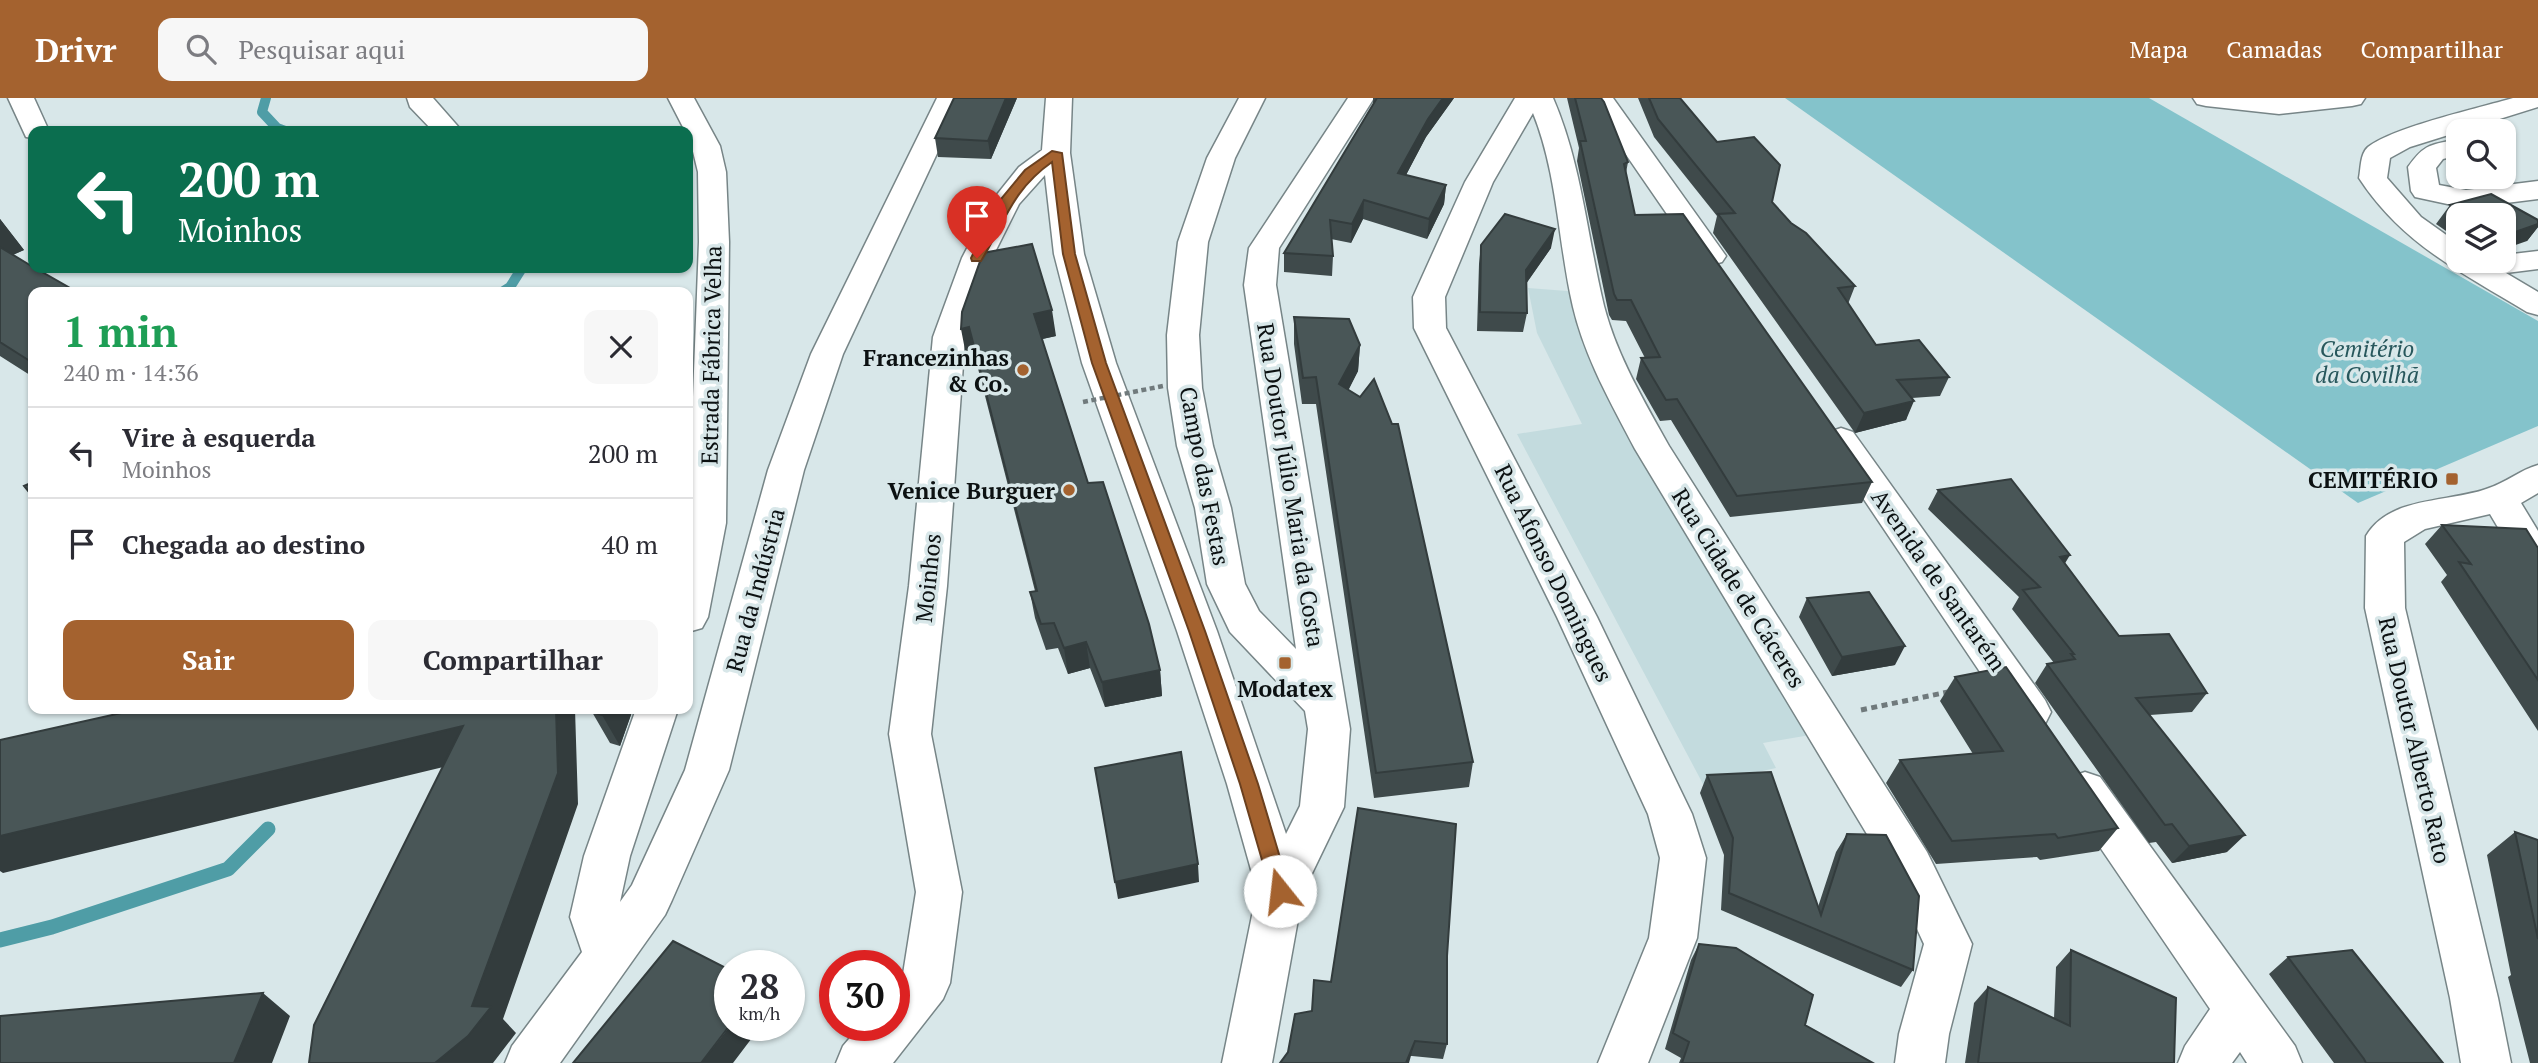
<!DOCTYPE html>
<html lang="pt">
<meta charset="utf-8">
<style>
:root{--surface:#fff;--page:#f7f7f7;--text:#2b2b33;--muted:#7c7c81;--line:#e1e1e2;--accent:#a4622f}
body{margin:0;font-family:"PT Serif",serif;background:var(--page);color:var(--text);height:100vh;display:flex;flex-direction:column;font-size:26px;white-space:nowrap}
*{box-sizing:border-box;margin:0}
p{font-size:23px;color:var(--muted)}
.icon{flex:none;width:38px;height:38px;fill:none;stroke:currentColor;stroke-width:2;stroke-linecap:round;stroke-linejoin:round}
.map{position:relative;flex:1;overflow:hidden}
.side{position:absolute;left:28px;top:189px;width:665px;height:427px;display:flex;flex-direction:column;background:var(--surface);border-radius:14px;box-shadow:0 2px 5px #0004}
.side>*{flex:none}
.top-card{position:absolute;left:28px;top:28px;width:665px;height:147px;border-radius:14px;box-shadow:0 2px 5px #0004;background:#0b6e4f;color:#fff;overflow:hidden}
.tools{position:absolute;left:2446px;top:21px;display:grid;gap:14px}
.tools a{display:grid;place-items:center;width:70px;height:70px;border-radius:14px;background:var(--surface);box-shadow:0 2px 5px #0004;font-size:35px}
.speed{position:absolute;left:714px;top:852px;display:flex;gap:14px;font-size:35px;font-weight:700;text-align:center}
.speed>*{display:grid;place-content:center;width:91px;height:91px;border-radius:50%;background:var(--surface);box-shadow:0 2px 5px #0004;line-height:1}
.speed small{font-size:18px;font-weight:400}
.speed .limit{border:10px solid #d22;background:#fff;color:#111}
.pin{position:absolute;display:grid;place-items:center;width:60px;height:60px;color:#fff;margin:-72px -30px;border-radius:50% 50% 50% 0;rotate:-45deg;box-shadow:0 0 7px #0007}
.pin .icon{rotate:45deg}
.me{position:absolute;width:77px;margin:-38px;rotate:344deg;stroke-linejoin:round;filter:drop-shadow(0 0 5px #0008)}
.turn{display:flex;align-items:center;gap:24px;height:147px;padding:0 35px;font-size:32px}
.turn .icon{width:91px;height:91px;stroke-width:2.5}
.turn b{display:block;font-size:49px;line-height:60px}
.round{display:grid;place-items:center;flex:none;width:74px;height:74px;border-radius:14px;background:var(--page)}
.head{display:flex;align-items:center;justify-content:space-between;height:119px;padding:0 35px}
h1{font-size:42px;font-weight:600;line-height:52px;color:#1e9e55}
.action{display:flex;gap:14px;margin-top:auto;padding:14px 35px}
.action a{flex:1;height:80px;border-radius:14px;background:var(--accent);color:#fff;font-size:28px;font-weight:600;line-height:80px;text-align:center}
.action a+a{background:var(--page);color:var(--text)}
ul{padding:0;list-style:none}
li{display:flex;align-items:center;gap:21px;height:91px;padding:0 35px;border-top:2px solid var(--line)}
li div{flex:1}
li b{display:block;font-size:26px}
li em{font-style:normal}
header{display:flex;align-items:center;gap:42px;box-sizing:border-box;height:98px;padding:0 35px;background:var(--accent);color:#fff}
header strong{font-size:33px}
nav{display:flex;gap:38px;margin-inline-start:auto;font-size:24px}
.search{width:490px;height:63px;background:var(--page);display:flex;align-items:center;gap:18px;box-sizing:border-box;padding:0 24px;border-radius:14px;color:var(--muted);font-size:26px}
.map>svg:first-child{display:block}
.built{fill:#c3dbde}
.green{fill:#84c3cb}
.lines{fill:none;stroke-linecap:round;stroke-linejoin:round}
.stream-far1{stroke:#4f9da6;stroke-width:10}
.stream{stroke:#4f9da6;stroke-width:15}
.minor-casing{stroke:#778587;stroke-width:3}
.major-casing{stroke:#778587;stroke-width:3}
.path{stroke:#707a7c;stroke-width:5;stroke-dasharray:6 4.5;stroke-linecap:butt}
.minor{fill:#fff;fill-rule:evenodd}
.major{fill:#fff;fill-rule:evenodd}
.path-bridge{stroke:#707a7c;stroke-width:4.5;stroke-dasharray:5 3.5;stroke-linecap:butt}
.wall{fill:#3f4a4b}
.shaded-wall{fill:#333c3d}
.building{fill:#495657;stroke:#333c3d;stroke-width:2}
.route{fill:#a4622f;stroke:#6b401f;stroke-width:2}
.poi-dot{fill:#a4622f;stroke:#d8e7e9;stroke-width:2.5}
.labels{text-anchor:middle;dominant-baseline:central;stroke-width:7;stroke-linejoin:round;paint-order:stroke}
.park-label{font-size:23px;font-style:italic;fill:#27575c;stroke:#d8e7e9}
.street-label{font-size:23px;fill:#0c1112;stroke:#d8e7e9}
.poi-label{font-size:23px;font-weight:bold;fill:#0c1112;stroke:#d8e7e9;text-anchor:end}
</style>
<header>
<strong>Drivr</strong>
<div class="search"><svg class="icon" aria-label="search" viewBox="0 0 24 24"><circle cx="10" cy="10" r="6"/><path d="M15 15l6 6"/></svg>Pesquisar aqui</div>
<nav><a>Mapa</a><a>Camadas</a><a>Compartilhar</a></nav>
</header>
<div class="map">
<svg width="2538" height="965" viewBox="0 0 2538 965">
<rect width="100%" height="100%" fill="#d8e7e9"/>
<!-- built -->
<path class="built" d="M 1528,190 L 1580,194 L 1816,636 L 1763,645 L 1776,670 L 1703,686 L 1517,336 L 1582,326 L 1537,235 Z"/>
<!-- green -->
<path class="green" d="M 1785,0 L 2149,0 L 2538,223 L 2538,328 L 2358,405 Z"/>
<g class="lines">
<!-- stream-far1 -->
<path class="stream-far1" d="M 266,0 L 262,14 L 277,30 L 285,33
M 502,194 L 510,189 L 522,170"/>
<!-- stream -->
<path class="stream" d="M 0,842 L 52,829 L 228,771 L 268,731"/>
<defs>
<path id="minor" d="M 8,0 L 34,0 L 49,33 L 33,33 L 33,40 L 26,39 Z
M 407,0 L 433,0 L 462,33 L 433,33 L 410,9 Z
M 668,0 L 694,0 L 720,48 L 726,74 L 729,144 L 726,425 L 708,519 L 702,530 L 688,534 L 688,428 L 699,144 L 698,74 L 688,33 L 685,33 Z
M 937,0 L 963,0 L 843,256 L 804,372 L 729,672 L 672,802 L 665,817 L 560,965 L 505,965 L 512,948 L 582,854 L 570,819 L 584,758 L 636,611 L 678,611 L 630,758 L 620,804 L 632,787 L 685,672 L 768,372 L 811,256 Z
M 1046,0 L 1072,0 L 1070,55 L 1084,156 L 1116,265 L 1217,533 L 1286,736 L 1300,708 L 1308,631 L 1305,613 L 1230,534 L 1207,486 L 1195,410 L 1177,348 L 1168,290 L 1167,237 L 1178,144 L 1207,60 L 1239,0 L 1265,0 L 1235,60 L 1208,144 L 1199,237 L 1202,290 L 1213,348 L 1231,410 L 1245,486 L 1259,513 L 1296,551 L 1244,187 L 1249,150 L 1348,0 L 1374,0 L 1279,150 L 1276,187 L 1350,631 L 1344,709 L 1303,794 L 1272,965 L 1222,965 L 1257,793 L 1227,686 L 1177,533 L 1082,265 L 1054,156 L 1045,77 L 1019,106 L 992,160 L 965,239 L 947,488 L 931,636 L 962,794 L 950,885 L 943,901 L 893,965 L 836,965 L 843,948 L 860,928 L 894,928 L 894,886 L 903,876 L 916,794 L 889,636 L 909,488 L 933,239 L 962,160 L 991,104 L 1019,69 L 1042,52 Z
M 1515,0 L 1553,0 C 1582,67 1587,138 1604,208 C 1617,258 1644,303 1669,348 L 1927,754 L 1972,846 L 1949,936 L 1945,965 L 1895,965 L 1899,936 L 1924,846 L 1894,781 L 1635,351 C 1611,305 1585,260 1573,209 C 1558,145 1558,77 1533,15 L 1493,84 L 1445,199 L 1446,230 L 1597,519 L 1692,716 L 1706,760 L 1697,840 L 1648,965 L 1598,965 L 1649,840 L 1660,760 L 1648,716 L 1557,519 L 1414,230 L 1413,199 L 1465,84 Z
M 1587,0 L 1613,0 L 1726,158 L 1722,164 L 1711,167 L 1700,164 Z
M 2513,0 L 2538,0 L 2538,9 L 2410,49 L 2390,60 L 2387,80 L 2421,119 L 2459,146 L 2459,163 L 2504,163 L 2504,157 L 2538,153 L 2538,171 L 2506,175 L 2538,194 L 2538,217 L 2527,214 C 2461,174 2402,146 2359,80 C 2361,70 2360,56 2368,49 C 2394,29 2479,10 2513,0 Z
M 2459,41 L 2459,57 L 2443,61 L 2436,70 L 2439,87 L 2466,92 L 2538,83 L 2538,101 L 2466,110 L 2415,99 L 2411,93 L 2408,69 C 2425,45 2431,47 2459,41 Z
M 1841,330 L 1853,334 L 2045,602 L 2051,614 L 2045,626 L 2030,631 L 2015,626 L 1824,342 L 1829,334 Z
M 2538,367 L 2538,395 L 2521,405 L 2538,433 L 2538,479 L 2525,475 L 2490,416 L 2425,431 L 2404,444 L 2405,510 L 2498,900 L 2511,965 L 2461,965 L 2450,900 L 2365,510 L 2366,438 C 2390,397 2451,405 2489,390 C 2507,384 2520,372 2538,367 Z
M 2085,674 L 2100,679 L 2295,948 L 2302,965 L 2247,965 L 2240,954 L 2232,965 L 2178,965 L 2185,948 L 2210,911 L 2070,705 L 2063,692 L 2070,679 Z"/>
<path id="major" d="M 2193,0 L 2365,0 L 2361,6 L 2352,8 L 2279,16 L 2206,8 L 2197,6 Z"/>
</defs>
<!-- minor casing -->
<use href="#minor" class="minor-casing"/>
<!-- major casing -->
<use href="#major" class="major-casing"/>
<!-- path -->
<path class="path" d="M 1861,612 L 1948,594"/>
<!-- minor -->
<use href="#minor" class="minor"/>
<!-- major -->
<use href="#major" class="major"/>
<!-- path-bridge -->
<path class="path-bridge" d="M 1083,304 L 1163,288"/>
</g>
<!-- wall -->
<path class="wall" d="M 1017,0 L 991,61 L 938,59 L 935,40 Z
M 1373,0 L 1454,0 L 1426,39 L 1406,77 L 1446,87 L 1444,106 L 1427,141 L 1363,121 L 1351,145 L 1331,141 L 1333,158 L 1332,178 L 1284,174 L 1284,155 L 1373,7 Z
M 1567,0 L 1601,0 L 1628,64 L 1626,75 L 1635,117 L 1872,384 L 1862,405 L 1730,419 L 1671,322 L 1660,323 L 1636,281 L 1641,260 L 1645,260 L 1626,223 L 1612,222 L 1609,217 L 1577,63 L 1579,50 Z
M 1638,0 L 1680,0 L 1717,44 L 1791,125 L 1855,188 L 1848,206 L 1876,247 L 1949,279 L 1940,298 L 1912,300 L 1906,322 L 1855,335 L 1713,135 L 1717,118 L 1654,39 Z
M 2450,107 L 2538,122 L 2538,129 L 2527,143 L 2504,117 L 2459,117 L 2459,142 L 2436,126 Z
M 0,121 L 24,152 L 13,157 L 33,194 L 33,279 L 0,258 Z
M 1481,147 L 1551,150 L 1526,186 L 1527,215 L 1523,234 L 1477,233 L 1479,166 Z
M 962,214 L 1056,238 L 1042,241 L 1088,385 L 1160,572 L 1162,598 L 1105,609 L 1090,570 L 1068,576 L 1058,550 L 1046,552 L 1035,520 L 1030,494 L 1035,493 L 974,255 L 966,257 Z
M 1294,219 L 1360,247 L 1358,273 L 1348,292 L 1473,664 L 1469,689 L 1374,700 L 1316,306 L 1302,306 L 1294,246 Z
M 1938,392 L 2065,466 L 2119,538 L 2207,595 L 2192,614 L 2150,617 L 2227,754 L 2172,765 L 2156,744 L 2149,745 L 2035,585 L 2047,566 L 2054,565 L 2012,511 L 2019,499 L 1928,411 Z
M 2442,427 L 2538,450 L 2538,633 L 2441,484 L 2447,477 L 2425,446 Z
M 1807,500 L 1895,567 L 1832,578 L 1799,519 Z
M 1955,579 L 2118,730 L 2099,753 L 2040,762 L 2037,759 L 1936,766 L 1886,685 L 1900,662 L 1973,656 L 1940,603 Z
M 633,611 L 620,648 L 610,645 L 592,614 Z
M 1707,677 L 1818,809 L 1836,754 L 1847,736 L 1913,872 L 1901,889 L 1721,812 L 1724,757 L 1700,695 Z
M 2515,734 L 2538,742 L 2538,965 L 2530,965 L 2508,879 L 2511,877 L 2487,757 Z
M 1699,846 L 1805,927 L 1873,965 L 1679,965 L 1681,960 L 1665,951 L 1691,862 Z
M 2071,852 L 2174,965 L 1965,965 L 1974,905 L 1988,889 L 2054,921 L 2056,869 Z
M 1447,858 L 1447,946 L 1443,961 L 1412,958 L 1288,954 L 1312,913 L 1331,884 Z
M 2288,859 L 2443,965 L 2334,965 L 2269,876 Z"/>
<!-- shaded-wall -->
<path class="shaded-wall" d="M 1006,0 L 1017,0 L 991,61 L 988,43 Z
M 1443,0 L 1454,0 L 1426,39 L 1397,94 L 1398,75 L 1428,21 Z
M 1446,87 L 1444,106 L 1427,141 L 1429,121 Z
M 1364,102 L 1363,121 L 1351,145 L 1352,126 Z
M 0,121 L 24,152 L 0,162 Z
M 2538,126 L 2538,129 L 2527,143 L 2504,151 L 2504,138 Z
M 1555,131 L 1551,150 L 1522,191 L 1526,172 Z
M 1052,212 L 1056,238 L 1038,242 L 1034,216 Z
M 688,223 L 693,236 L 688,367 Z
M 969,229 L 974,255 L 966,257 L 961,231 Z
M 1360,247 L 1358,273 L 1338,313 L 1339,286 Z
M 1914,303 L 1906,322 L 1855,335 L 1864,315 Z
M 2070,457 L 2058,477 L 2060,459 Z
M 1086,544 L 1090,570 L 1068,576 L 1064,550 Z
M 1905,548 L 1895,567 L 1832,578 L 1842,559 Z
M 1160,572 L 1162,598 L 1105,609 L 1102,584 Z
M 556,611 L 575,611 L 578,706 L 503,921 L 516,935 L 493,965 L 435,965 L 472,908 Z
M 604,611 L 633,611 L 620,648 L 602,617 Z
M 463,628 L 485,659 L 3,775 L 0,773 L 0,738 Z
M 2245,737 L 2227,754 L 2172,765 L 2189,748 Z
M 1198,766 L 1199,784 L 1118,801 L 1115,784 Z
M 263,895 L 290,918 L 272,965 L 234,965 Z
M 730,928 L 761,928 L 733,965 L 701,965 Z
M 1415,943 L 1409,965 L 1406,965 Z"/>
<!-- building -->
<path class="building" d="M 954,0 L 1006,0 L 988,43 L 935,40 Z
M 1377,0 L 1443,0 L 1428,21 L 1398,75 L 1446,87 L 1429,121 L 1364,102 L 1352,126 L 1330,122 L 1333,158 L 1284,155 Z
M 1575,0 L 1601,0 L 1604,4 L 1628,64 L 1624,66 L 1635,117 L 1683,116 L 1872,384 L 1737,398 L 1677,301 L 1666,302 L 1641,260 L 1660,259 L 1631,202 L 1617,202 L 1614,196 L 1580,43 L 1586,43 Z
M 1649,0 L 1680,0 L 1717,44 L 1754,39 L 1780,67 L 1772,104 L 1791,125 L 1806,135 L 1855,188 L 1838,190 L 1876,247 L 1919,242 L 1949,279 L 1897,282 L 1914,303 L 1864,315 L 1718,116 L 1735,115 L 1658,21 Z
M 2491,96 L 2538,122 L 2538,126 L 2504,138 L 2504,117 L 2465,117 L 2450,107 Z
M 1505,116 L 1555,131 L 1526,172 L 1527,215 L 1480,214 L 1481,147 Z
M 1032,146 L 1052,212 L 1034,216 L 1088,385 L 1103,384 L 1149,526 L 1160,572 L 1102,584 L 1086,544 L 1064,550 L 1054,525 L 1041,526 L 1030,494 L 1037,493 L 969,229 L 961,231 L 962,214 L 983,155 Z
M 0,149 L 33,169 L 33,170 L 35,170 L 77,194 L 33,194 L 33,265 L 0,244 Z
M 1294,219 L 1349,221 L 1360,247 L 1339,286 L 1360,299 L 1374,281 L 1392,326 L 1398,326 L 1473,664 L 1376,675 L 1316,279 L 1303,280 Z
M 2011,381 L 2070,457 L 2060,459 L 2119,538 L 2169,536 L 2207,595 L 2136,600 L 2245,737 L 2189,748 L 2172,726 L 2165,727 L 2047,566 L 2075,561 L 2071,556 L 2074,556 L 2023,492 L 2040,489 L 1938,392 Z
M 33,384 L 33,399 L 24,388 Z
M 2442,427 L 2526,431 L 2538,450 L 2538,582 L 2459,464 L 2471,466 Z
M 1869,494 L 1905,548 L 1842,559 L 1807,500 Z
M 2006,569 L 2118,730 L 2058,740 L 2055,736 L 1952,743 L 1900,662 L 2003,653 L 1955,579 Z
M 139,611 L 556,611 L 558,675 L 472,908 L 491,909 L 468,938 L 435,965 L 309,965 L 314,927 L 463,628 L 0,738 L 0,642 Z
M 592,611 L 604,611 L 602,617 L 592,614 Z
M 1181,654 L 1198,766 L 1115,784 L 1095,670 Z
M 1771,674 L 1821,817 L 1847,736 L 1886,737 L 1919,798 L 1913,872 L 1729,795 L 1733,740 L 1707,677 Z
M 1358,710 L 1456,726 L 1447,858 L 1447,946 L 1415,943 L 1406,965 L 1280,965 L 1288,954 L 1295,916 L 1312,913 L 1314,882 L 1331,884 Z
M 2515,734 L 2538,742 L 2538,841 Z
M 673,843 L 730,872 L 730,927 L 701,965 L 573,965 Z
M 1699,846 L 1736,850 L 1813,897 L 1805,927 L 1873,965 L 1682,965 L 1689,944 L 1673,935 Z
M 2071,852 L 2176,900 L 2174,965 L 1978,965 L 1988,889 L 2070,928 Z
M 2352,852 L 2443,965 L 2366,965 L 2364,961 L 2288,859 Z
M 263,895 L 234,965 L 0,965 L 0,918 Z"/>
<!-- route -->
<path class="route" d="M 1052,53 L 1062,55 L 1075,156 L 1106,265 L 1205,533 L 1258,686 L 1290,793 L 1287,799 L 1280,801 L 1274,799 L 1271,793 L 1240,686 L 1189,533 L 1092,265 L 1063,156 L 1052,64 C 1012,92 1005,124 981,163 L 972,163 L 971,160 L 1001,101 L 1025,72 Z"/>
<!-- markers -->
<g class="poi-dot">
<circle cx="1023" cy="272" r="7"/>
<rect x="2445" y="374" width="14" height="14" rx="3.5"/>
<circle cx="1069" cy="392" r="7"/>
<rect x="1278" y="558" width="14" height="14" rx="3.5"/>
</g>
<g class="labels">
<!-- park labels -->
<g class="park-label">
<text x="2367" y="250">Cemitério<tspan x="2367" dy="26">da Covilhã</tspan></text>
</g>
<!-- street labels -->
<g class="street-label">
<text transform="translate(711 257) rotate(-89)">Estrada Fábrica Velha</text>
<text transform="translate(1205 378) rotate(79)">Campo das Festas</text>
<text transform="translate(1291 387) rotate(81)">Rua Doutor Júlio Maria da Costa</text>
<text transform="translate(1554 475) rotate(64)">Rua Afonso Domingues</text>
<text transform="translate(928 480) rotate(-84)">Moinhos</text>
<text transform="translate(1939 482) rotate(55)">Avenida de Santarém</text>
<text transform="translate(1739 490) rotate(58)">Rua Cidade de Cáceres</text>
<text transform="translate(755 492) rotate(-75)">Rua da Indústria</text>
<text transform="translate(2415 642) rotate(77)">Rua Doutor Alberto Rato</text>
</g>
<!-- poi labels -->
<g class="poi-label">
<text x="1009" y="259">Francezinhas<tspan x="1009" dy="26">&amp; Co.</tspan></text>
<text x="2438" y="381">CEMITÉRIO</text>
<text x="1055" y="392">Venice Burguer</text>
<text x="1285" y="590" text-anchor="middle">Modatex</text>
</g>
</g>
</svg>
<div class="tools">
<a><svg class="icon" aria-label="search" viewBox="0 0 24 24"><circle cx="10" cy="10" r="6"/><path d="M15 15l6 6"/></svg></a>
<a><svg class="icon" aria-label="layers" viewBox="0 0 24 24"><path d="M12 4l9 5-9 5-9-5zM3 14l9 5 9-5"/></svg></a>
</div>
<div class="speed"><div>28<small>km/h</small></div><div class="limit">30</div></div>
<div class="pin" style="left:977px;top:160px;background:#d93025"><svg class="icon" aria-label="arrive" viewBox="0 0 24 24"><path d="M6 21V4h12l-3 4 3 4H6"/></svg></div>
<svg class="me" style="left:1280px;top:793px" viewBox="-20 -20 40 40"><circle r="19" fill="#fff"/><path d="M0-13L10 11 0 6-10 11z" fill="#a4622f"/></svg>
<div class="top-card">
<div class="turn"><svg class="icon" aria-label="left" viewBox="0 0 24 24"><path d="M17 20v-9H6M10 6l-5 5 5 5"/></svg><div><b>200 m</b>Moinhos</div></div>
</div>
<section class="side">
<div class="head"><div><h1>1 min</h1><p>240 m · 14:36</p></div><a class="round"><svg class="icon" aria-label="close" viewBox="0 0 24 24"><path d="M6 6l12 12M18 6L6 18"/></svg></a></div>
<ul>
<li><svg class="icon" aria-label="left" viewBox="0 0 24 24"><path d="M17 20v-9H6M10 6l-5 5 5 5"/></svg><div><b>Vire à esquerda</b><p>Moinhos</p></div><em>200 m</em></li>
<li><svg class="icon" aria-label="arrive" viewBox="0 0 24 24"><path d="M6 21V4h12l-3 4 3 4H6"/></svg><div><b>Chegada ao destino</b></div><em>40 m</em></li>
</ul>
<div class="action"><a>Sair</a><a>Compartilhar</a></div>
</section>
</div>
